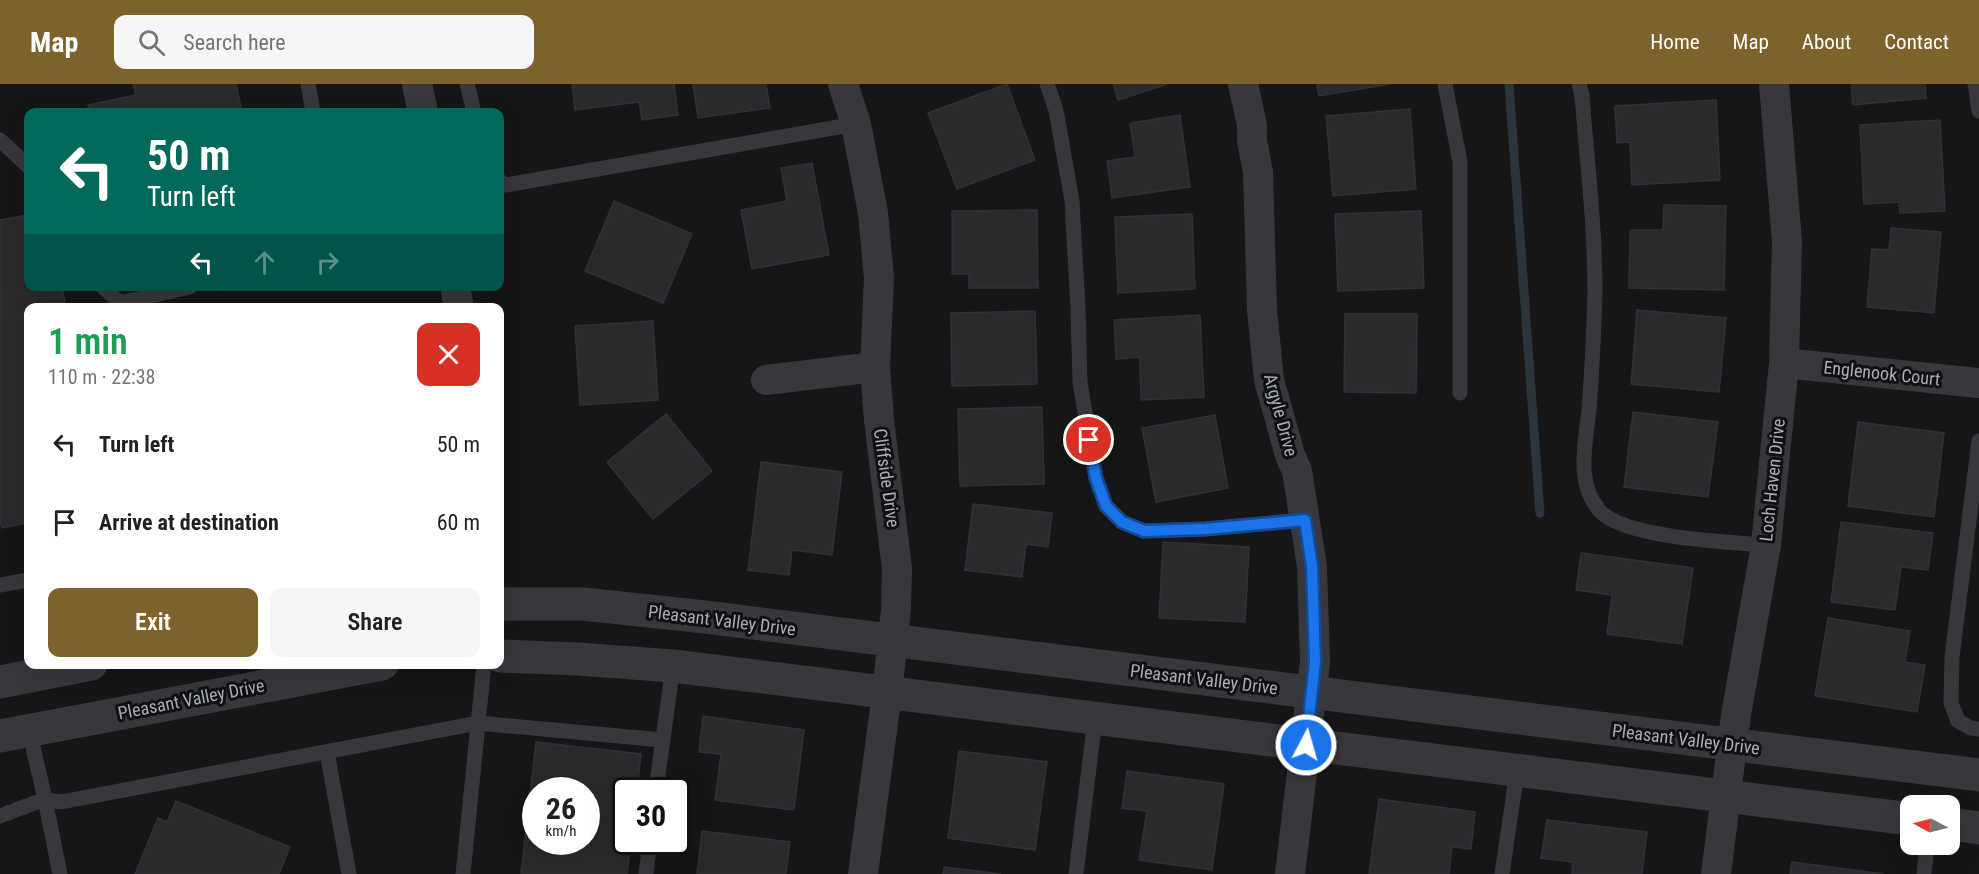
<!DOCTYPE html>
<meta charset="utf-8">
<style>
:root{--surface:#fff;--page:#f6f6f6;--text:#202124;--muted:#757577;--accent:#7e622b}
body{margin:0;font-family:"Roboto Condensed",sans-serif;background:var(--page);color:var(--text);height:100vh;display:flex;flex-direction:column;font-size:22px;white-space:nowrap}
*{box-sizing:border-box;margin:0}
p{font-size:20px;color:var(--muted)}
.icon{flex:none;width:33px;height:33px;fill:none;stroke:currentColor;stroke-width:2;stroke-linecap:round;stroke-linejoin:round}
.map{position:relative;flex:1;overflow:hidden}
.panel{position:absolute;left:24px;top:219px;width:480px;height:366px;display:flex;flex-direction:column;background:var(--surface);border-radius:12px;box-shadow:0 6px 24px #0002}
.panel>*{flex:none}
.guide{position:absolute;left:24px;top:24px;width:480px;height:183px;border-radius:12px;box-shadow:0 6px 24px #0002;background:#00695c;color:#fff;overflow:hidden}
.needle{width:39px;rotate:277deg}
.controls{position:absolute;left:1900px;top:711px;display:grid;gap:12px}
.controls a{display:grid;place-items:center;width:60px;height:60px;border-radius:12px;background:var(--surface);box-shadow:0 6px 24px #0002;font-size:30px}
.speed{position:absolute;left:522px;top:693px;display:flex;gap:12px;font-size:30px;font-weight:700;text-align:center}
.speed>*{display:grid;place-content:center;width:78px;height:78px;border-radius:50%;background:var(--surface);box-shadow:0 6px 24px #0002;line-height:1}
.speed small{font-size:15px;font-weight:400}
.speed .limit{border:3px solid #111;border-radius:9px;background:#fff;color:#111}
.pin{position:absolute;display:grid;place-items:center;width:51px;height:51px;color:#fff;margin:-26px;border:3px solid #fff;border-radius:50%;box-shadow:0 2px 6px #0007}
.me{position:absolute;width:66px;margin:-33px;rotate:6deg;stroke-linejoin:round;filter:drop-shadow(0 0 4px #0008)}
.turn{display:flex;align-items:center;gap:21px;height:126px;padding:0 24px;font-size:27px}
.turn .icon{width:78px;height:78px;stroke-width:2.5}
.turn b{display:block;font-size:42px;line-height:51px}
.lanes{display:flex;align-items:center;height:57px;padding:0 24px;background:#0003;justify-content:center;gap:30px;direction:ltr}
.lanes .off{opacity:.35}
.round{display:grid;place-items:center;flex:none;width:63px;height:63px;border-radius:12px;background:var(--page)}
.headline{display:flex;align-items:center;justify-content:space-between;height:102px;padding:0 24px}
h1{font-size:36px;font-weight:600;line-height:45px;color:#1e9e55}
.primary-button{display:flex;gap:12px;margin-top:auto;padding:12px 24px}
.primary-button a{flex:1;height:69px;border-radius:12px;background:var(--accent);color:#fff;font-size:24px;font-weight:600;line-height:69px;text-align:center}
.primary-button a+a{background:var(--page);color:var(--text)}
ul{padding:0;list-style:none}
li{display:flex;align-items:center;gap:18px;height:78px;padding:0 24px}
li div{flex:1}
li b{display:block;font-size:22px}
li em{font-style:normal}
header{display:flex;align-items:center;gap:36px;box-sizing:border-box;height:84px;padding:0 30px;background:var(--accent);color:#fff}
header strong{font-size:28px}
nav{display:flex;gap:33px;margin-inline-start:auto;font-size:21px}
.search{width:420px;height:54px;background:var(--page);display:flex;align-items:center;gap:15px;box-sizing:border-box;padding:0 21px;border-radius:12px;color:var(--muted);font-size:22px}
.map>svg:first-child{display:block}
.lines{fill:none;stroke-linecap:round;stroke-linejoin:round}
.stream{stroke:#2c353c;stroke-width:9}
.building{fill:#29292c;stroke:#303034;stroke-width:1.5;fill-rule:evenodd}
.service{stroke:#37383d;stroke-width:15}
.minor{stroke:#37383d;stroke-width:30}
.tertiary{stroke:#37383d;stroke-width:33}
.route-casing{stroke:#114b97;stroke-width:15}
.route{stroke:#1a73e8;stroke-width:10}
.labels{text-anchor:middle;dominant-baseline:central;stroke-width:6;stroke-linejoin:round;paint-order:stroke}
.street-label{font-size:18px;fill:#a8adb8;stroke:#111113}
</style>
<header>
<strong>Map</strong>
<div class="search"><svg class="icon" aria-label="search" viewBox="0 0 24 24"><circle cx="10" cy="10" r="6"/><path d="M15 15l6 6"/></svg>Search here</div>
<nav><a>Home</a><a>Map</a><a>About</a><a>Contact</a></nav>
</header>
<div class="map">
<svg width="1979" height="790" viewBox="0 0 1979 790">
<rect width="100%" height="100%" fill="#161618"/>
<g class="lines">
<!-- stream -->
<path class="stream" d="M 1509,0 L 1540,429"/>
</g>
<!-- building -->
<path class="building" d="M 133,0 L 236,0 L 242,28 L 90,28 L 88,21 L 136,11 Z
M 572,0 L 674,0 L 678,31 L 642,36 L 639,18 L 575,26 Z
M 693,0 L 766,0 L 770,24 L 698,34 Z
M 1007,0 L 1035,76 L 957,105 L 928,29 Z
M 1113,0 L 1167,0 L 1118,16 Z
M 1317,0 L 1390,0 L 1319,12 Z
M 1851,0 L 1925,0 L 1926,14 L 1853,21 Z
M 1716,16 L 1720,96 L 1632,101 L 1630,58 L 1617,59 L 1615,22 Z
M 1410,25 L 1416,105 L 1333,112 L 1326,32 Z
M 1180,31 L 1190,103 L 1112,114 L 1107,77 L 1135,73 L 1130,39 Z
M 1940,36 L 1945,127 L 1900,129 L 1899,118 L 1864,120 L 1860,41 Z
M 812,79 L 829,171 L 752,185 L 741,126 L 787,117 L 781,84 Z
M 614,117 L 692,150 L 663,219 L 585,187 Z
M 1664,121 L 1726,122 L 1724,206 L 1629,204 L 1630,146 L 1663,146 Z
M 1037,126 L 1038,204 L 969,204 L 969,190 L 952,190 L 952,127 Z
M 1421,127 L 1424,204 L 1338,207 L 1335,130 Z
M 1192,130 L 1195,205 L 1118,209 L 1115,133 Z
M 28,131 L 28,202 L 62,202 L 66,224 L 28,224 L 28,439 L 2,444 L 0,436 L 0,136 Z
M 1891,144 L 1941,148 L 1934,229 L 1867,223 L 1872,165 L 1889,166 Z
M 1637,226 L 1726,234 L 1719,308 L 1631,300 Z
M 1035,227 L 1037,300 L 952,302 L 951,229 Z
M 1345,230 L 1417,230 L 1416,309 L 1344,308 Z
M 1200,231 L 1204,313 L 1141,316 L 1140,273 L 1116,275 L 1114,236 Z
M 653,237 L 658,316 L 580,321 L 575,242 Z
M 1042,323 L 1044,400 L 960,402 L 958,325 Z
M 1633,328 L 1718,338 L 1708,413 L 1624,403 Z
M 666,330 L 712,387 L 653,435 L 607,378 Z
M 1215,331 L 1228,404 L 1156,418 L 1142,344 Z
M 1858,338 L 1944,349 L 1934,433 L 1848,422 Z
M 761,378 L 842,388 L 832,471 L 792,466 L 789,491 L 748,486 Z
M 973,420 L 1052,429 L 1048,463 L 1026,460 L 1022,493 L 965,486 Z
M 1841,438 L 1933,449 L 1928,486 L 1901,483 L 1895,526 L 1831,518 Z
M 1163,458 L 1249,463 L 1245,538 L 1159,534 Z
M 1581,469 L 1693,484 L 1682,560 L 1607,550 L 1612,511 L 1576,506 Z
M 1828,534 L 1910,547 L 1905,578 L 1925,581 L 1917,628 L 1815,612 Z
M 703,632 L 804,646 L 794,726 L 715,716 L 721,670 L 699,668 Z
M 536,658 L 641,670 L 637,706 L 626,706 L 626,758 L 631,758 L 627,790 L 521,790 ZM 536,706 L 586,706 L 586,758 L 536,758 Z
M 959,667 L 1047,678 L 1035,766 L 948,754 Z
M 1127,687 L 1224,700 L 1212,786 L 1139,776 L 1147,727 L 1122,724 Z
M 1379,715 L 1475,728 L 1471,765 L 1452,763 L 1449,790 L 1369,790 Z
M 176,717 L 290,763 L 279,790 L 135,790 L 158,734 L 167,738 Z
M 1547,736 L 1647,748 L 1642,790 L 1572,790 L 1573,778 L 1541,774 Z
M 702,747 L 790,758 L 786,790 L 697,790 Z
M 1792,778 L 1884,790 L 1790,790 Z
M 944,783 L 1001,790 L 943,790 Z"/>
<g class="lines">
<!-- service -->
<path class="service" d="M 308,0 L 313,28
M 467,0 L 474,28
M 1047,0 L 1056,26 L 1072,117 L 1078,224 L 1080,298 L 1096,394 L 1106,422 L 1122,438 L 1144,447 L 1205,445 L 1305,436
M 1445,0 L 1460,78 L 1460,309
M 1579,0 L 1582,12 C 1587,77 1595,142 1595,207 C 1594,246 1592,286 1589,325 C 1586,359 1575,397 1599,426 C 1622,454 1729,458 1766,461
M 1975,0 L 1979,27
M 0,56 L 28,82
M 500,97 L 506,101 L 856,40
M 102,202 L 120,219 L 190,203
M 1979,357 L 1952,573 L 1951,619 L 1958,637 L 1971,644 L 1979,645
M 0,501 L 28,496
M 29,646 L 45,715 L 61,718 L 478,639 L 662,656
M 327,668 L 349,790
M 656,706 L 673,582
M 0,732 L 45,715 L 60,790
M 463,790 L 484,580
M 646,790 L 650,758
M 1076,790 L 1095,635
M 1502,790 L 1517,687
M 1924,790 L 1927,760"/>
<!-- minor -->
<path class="minor" d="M 417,0 L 423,28
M 843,0 L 856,40 L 873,129 L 879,194 L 875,283 L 879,336 L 897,485 L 896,525 L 887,609 L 863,790
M 1243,0 L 1252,41 L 1252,57 L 1258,88 L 1262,226 L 1269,296 L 1290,371 L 1297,387 L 1312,482 L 1315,578 L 1290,790
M 455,202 L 459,224
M 1784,279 L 1979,299
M 766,296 L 875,283
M 1716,790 L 1736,631 L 1766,461 L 1784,279 L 1787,157 L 1774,0"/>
<!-- tertiary -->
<path class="tertiary" d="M 500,520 L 583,520 L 705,533 L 1979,691
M 500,572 L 578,575 L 673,582 L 1911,735
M 0,598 L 91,580
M 0,652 L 382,580
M 1950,740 L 1979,744"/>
</g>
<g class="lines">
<defs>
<path id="route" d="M 1089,356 L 1096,394 L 1106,422 L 1122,438 L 1144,447 L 1205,445 L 1305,436 L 1312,482 L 1315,578 L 1306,661"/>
</defs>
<!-- route casing -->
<use href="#route" class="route-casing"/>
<!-- route -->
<use href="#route" class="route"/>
</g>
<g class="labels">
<!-- street labels -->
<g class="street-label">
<text transform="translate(1882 289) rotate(6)">Englenook Court</text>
<text transform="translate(1281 331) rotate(75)">Argyle Drive</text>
<text transform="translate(887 394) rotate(82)">Cliffside Drive</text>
<text transform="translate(1772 396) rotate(-84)">Loch Haven Drive</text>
<text transform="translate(722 536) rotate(7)">Pleasant Valley Drive</text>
<text transform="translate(1204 595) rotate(7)">Pleasant Valley Drive</text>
<text transform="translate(191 615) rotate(-11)">Pleasant Valley Drive</text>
<text transform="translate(1686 655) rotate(7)">Pleasant Valley Drive</text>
</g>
</g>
</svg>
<div class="controls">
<a><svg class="needle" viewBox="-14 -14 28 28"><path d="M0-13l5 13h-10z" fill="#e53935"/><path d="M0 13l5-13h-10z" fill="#757577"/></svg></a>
</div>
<div class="speed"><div>26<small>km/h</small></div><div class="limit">30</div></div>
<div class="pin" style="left:1089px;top:356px;background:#d93025"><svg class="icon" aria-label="arrive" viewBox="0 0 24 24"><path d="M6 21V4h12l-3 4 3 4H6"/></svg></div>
<svg class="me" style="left:1306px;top:661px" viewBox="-20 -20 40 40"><circle r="17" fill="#1a73e8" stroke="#fff" stroke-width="3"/><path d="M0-11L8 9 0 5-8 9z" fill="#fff"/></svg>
<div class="guide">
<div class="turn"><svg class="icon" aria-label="left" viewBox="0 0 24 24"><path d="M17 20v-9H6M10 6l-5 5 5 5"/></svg><div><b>50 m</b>Turn left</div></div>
<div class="lanes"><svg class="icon" aria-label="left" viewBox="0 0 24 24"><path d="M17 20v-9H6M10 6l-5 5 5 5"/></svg><svg class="icon off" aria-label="ahead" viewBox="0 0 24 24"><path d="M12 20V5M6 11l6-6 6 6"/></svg><svg class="icon off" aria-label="right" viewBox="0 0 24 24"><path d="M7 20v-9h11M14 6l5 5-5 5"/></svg></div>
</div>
<section class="panel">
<div class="headline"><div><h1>1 min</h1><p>110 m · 22:38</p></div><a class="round" style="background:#d93025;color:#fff"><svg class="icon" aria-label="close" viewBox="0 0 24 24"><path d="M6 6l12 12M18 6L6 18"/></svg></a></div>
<ul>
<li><svg class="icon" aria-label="left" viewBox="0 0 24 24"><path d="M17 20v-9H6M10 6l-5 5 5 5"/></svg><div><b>Turn left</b></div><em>50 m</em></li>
<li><svg class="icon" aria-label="arrive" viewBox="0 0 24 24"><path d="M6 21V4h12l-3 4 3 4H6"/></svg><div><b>Arrive at destination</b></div><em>60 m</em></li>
</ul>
<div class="primary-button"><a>Exit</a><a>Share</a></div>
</section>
</div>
